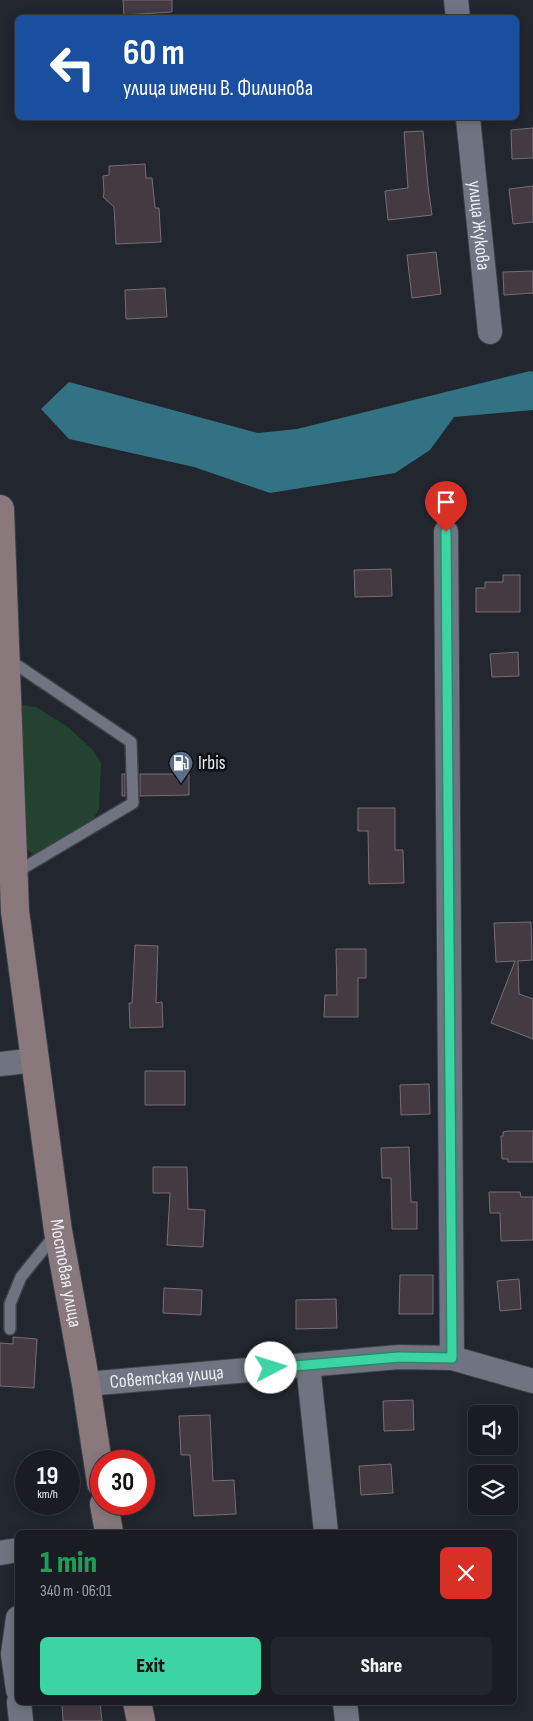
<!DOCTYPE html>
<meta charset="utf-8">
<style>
:root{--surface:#191c23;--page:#22252b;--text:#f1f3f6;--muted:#9fa1a6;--line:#373a41;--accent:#3dd4a3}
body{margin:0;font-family:"Sofia Sans Condensed",sans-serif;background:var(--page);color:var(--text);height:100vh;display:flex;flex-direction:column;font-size:19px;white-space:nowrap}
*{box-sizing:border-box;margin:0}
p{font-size:16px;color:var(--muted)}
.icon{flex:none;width:28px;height:28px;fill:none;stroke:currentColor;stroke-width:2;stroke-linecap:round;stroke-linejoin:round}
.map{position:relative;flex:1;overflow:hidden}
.sheet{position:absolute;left:15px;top:1530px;width:502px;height:175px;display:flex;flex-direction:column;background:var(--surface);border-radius:8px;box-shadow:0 2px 12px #0003,0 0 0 1px var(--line)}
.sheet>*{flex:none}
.guide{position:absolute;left:15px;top:15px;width:504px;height:105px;border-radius:8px;box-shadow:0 2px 12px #0003,0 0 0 1px var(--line);background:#1a4fa0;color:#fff;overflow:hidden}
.fabs{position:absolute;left:468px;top:1405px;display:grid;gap:10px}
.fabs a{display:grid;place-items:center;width:50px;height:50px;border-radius:8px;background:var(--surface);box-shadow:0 2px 12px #0003,0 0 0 1px var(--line);font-size:25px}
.speed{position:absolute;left:15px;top:1450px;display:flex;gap:10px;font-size:25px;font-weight:700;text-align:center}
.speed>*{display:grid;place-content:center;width:65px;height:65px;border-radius:50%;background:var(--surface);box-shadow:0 2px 12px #0003,0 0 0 1px var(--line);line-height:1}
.speed small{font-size:12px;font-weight:400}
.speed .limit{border:8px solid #d22;background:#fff;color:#111}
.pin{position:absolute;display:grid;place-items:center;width:42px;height:42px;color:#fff;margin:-51px -21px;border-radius:50% 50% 50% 0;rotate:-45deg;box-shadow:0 0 5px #0007}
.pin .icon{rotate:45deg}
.me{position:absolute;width:55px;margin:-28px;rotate:85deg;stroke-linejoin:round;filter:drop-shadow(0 0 4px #0008)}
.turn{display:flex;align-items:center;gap:18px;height:105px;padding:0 25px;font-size:22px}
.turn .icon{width:65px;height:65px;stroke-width:2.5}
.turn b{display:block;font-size:35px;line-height:42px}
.round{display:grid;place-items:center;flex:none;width:52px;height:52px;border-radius:8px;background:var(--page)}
.overview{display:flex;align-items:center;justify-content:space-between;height:85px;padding:0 25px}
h1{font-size:30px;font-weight:800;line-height:38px;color:#1e9e55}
.button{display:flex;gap:10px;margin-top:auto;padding:10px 25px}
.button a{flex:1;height:58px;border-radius:8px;background:var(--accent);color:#111;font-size:20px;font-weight:800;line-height:58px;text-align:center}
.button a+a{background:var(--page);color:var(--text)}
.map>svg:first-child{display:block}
.green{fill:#23422f}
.water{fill:#327283}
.building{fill:#443a42;stroke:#786d76}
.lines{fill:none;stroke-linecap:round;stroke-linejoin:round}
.service-casing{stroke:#3c4047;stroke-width:14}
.minor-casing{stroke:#3c4047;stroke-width:26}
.secondary-casing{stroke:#3c4047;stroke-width:30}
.service{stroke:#6f7480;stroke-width:11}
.minor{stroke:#6f7480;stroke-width:24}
.secondary{stroke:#89787c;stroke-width:28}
.route-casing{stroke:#288a6a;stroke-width:12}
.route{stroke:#3dd4a3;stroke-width:9}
.labels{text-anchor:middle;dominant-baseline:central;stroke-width:5;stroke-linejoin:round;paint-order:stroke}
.street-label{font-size:19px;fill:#e9ecf2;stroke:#0d0f13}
.poi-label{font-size:19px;fill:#e9ecf2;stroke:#0d0f13;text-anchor:start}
</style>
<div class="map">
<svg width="533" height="1721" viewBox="0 0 533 1721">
<rect width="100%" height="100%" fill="#21262f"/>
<!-- green -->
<path class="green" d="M 17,704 L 36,707 L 68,727 L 93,750 L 101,763 L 99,809 L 88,828 L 43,856 L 33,854 L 23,846 Z"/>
<!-- water -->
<path class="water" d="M 530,371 L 533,372 L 533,410 L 454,417 L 430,450 L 395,473 L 270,493 L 194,467 L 69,439 L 41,409 L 69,382 L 258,433 L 297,429 Z"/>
<!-- building -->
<path class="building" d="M 123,0 L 172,0 L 172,12 L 124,15 Z
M 533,128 L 533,158 L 512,159 L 511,130 Z
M 423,131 L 428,186 L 432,215 L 388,220 L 385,191 L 408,188 L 404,132 Z
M 145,164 L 146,178 L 152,178 L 155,208 L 159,208 L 161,242 L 116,244 L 114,207 L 103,197 L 104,193 L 103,176 L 109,175 L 109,166 Z
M 533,186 L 533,222 L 513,224 L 509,189 Z
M 436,252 L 441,294 L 412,298 L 407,255 Z
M 533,271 L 533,293 L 504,295 L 503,272 Z
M 165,288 L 167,317 L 126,319 L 125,290 Z
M 391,569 L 392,596 L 355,597 L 354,570 Z
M 503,575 L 520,575 L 520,612 L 476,612 L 476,588 L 485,588 L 485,582 L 503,582 Z
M 518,652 L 519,676 L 492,677 L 490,654 Z
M 122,774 L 125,774 L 125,796 L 122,796 Z
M 140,774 L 189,774 L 189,795 L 140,796 Z
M 358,808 L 395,808 L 395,850 L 403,850 L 404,883 L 369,884 L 368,831 L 358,831 Z
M 531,922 L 532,960 L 518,961 L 519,994 L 533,999 L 533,1039 L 491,1023 L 515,961 L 496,962 L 494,923 Z
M 135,945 L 158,946 L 156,1003 L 162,1002 L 163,1027 L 130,1028 L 129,1003 L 132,1003 Z
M 336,949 L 366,949 L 366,978 L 358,978 L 358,1017 L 324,1017 L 325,995 L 337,995 Z
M 145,1071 L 185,1071 L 185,1105 L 145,1105 Z
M 429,1084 L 430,1114 L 401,1115 L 400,1085 Z
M 508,1131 L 533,1131 L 533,1162 L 508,1162 L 508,1159 L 502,1159 L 501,1136 L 503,1136 L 503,1132 Z
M 409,1147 L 411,1202 L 417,1202 L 417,1229 L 392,1229 L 391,1178 L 382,1178 L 381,1148 Z
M 153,1167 L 187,1167 L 188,1209 L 205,1210 L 203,1247 L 167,1245 L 170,1193 L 153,1193 Z
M 489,1192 L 520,1192 L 521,1197 L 533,1197 L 533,1240 L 501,1241 L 500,1213 L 490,1213 Z
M 400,1275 L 433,1275 L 433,1314 L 399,1314 Z
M 519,1279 L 521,1309 L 500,1311 L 497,1281 Z
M 164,1288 L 202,1290 L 201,1315 L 163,1313 Z
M 336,1299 L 337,1328 L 296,1329 L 296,1300 Z
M 13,1337 L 37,1339 L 34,1388 L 0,1386 L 0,1343 L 13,1344 Z
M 413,1400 L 414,1430 L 384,1431 L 383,1401 Z
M 210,1415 L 213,1481 L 234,1480 L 236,1514 L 194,1516 L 190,1455 L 181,1455 L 179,1416 Z
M 391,1464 L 393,1493 L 361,1495 L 359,1466 Z
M 85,1702 L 100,1702 L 102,1721 L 63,1721 L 62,1705 Z"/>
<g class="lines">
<defs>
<path id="service" d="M 8,659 L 131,742 L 133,803 L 15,873
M 10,1329 L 10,1304 L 21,1277 L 55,1235"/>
<g id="minor">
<path d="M 456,0 L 458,18"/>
<path id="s1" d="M 468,118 L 490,332"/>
<path d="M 446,532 L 452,1358"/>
<path d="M 0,1064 L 36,1060"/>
<path d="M 308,1365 L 326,1532"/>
<path id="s2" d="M 86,1384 L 399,1357 L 452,1358 L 533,1381"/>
<path d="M 0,1553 L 18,1550"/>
<path d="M 18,1618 L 13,1654 L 18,1690"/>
<path d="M 19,1702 L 21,1721"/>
<path d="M 345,1702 L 347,1721"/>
</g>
<g id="secondary">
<path id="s3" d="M 0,509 L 15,911 L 58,1231 L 86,1384 L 101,1483"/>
<path d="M 104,1504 L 109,1532"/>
<path d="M 137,1702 L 141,1721"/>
</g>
</defs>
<!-- service casing -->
<use href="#service" class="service-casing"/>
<!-- minor casing -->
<use href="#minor" class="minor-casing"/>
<!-- secondary casing -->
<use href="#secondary" class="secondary-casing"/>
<!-- service -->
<use href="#service" class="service"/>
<!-- minor -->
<use href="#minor" class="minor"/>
<!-- secondary -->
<use href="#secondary" class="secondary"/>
</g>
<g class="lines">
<defs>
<path id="route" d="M 271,1368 L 399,1357 L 452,1358 L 446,532"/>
</defs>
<!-- route casing -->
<use href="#route" class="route-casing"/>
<!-- route -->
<use href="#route" class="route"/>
</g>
<!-- icons -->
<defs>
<symbol id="fuel-pin" viewBox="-11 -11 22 30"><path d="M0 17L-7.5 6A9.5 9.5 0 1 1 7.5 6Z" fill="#5c6f8a" stroke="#0d0f13"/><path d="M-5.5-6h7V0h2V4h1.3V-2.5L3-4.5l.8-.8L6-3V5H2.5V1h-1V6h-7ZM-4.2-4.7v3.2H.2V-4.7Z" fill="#fff"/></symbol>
</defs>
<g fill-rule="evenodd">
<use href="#fuel-pin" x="167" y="749" width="28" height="38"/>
</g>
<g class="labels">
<!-- street labels -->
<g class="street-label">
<text stroke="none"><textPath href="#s1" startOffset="108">улица Жукова</textPath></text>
<text stroke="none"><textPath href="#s3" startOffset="768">Мостовая улица</textPath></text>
<text stroke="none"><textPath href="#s2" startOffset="81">Советская улица</textPath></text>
</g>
<!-- poi labels -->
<g class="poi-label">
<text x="198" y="763">Irbis</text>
</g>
</g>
</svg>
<div class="fabs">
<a><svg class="icon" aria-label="sound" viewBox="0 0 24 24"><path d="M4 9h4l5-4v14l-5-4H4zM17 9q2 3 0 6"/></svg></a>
<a><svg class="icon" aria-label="layers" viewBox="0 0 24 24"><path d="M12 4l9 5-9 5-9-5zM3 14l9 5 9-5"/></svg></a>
</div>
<div class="speed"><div>19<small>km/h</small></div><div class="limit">30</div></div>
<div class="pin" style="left:446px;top:532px;background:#d93025"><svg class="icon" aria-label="arrive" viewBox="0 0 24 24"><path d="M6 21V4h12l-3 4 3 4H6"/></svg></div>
<svg class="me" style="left:271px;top:1368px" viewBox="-20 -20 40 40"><circle r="19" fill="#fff"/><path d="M0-13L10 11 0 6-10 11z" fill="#3dd4a3"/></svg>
<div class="guide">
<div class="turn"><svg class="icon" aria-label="left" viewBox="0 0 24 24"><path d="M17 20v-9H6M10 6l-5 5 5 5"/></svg><div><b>60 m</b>улица имени В. Филинова</div></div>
</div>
<section class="sheet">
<div class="overview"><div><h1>1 min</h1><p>340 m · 06:01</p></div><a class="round" style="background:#d93025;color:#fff"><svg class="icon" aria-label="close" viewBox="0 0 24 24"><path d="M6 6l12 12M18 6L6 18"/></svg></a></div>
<div class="button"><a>Exit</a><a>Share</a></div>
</section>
</div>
